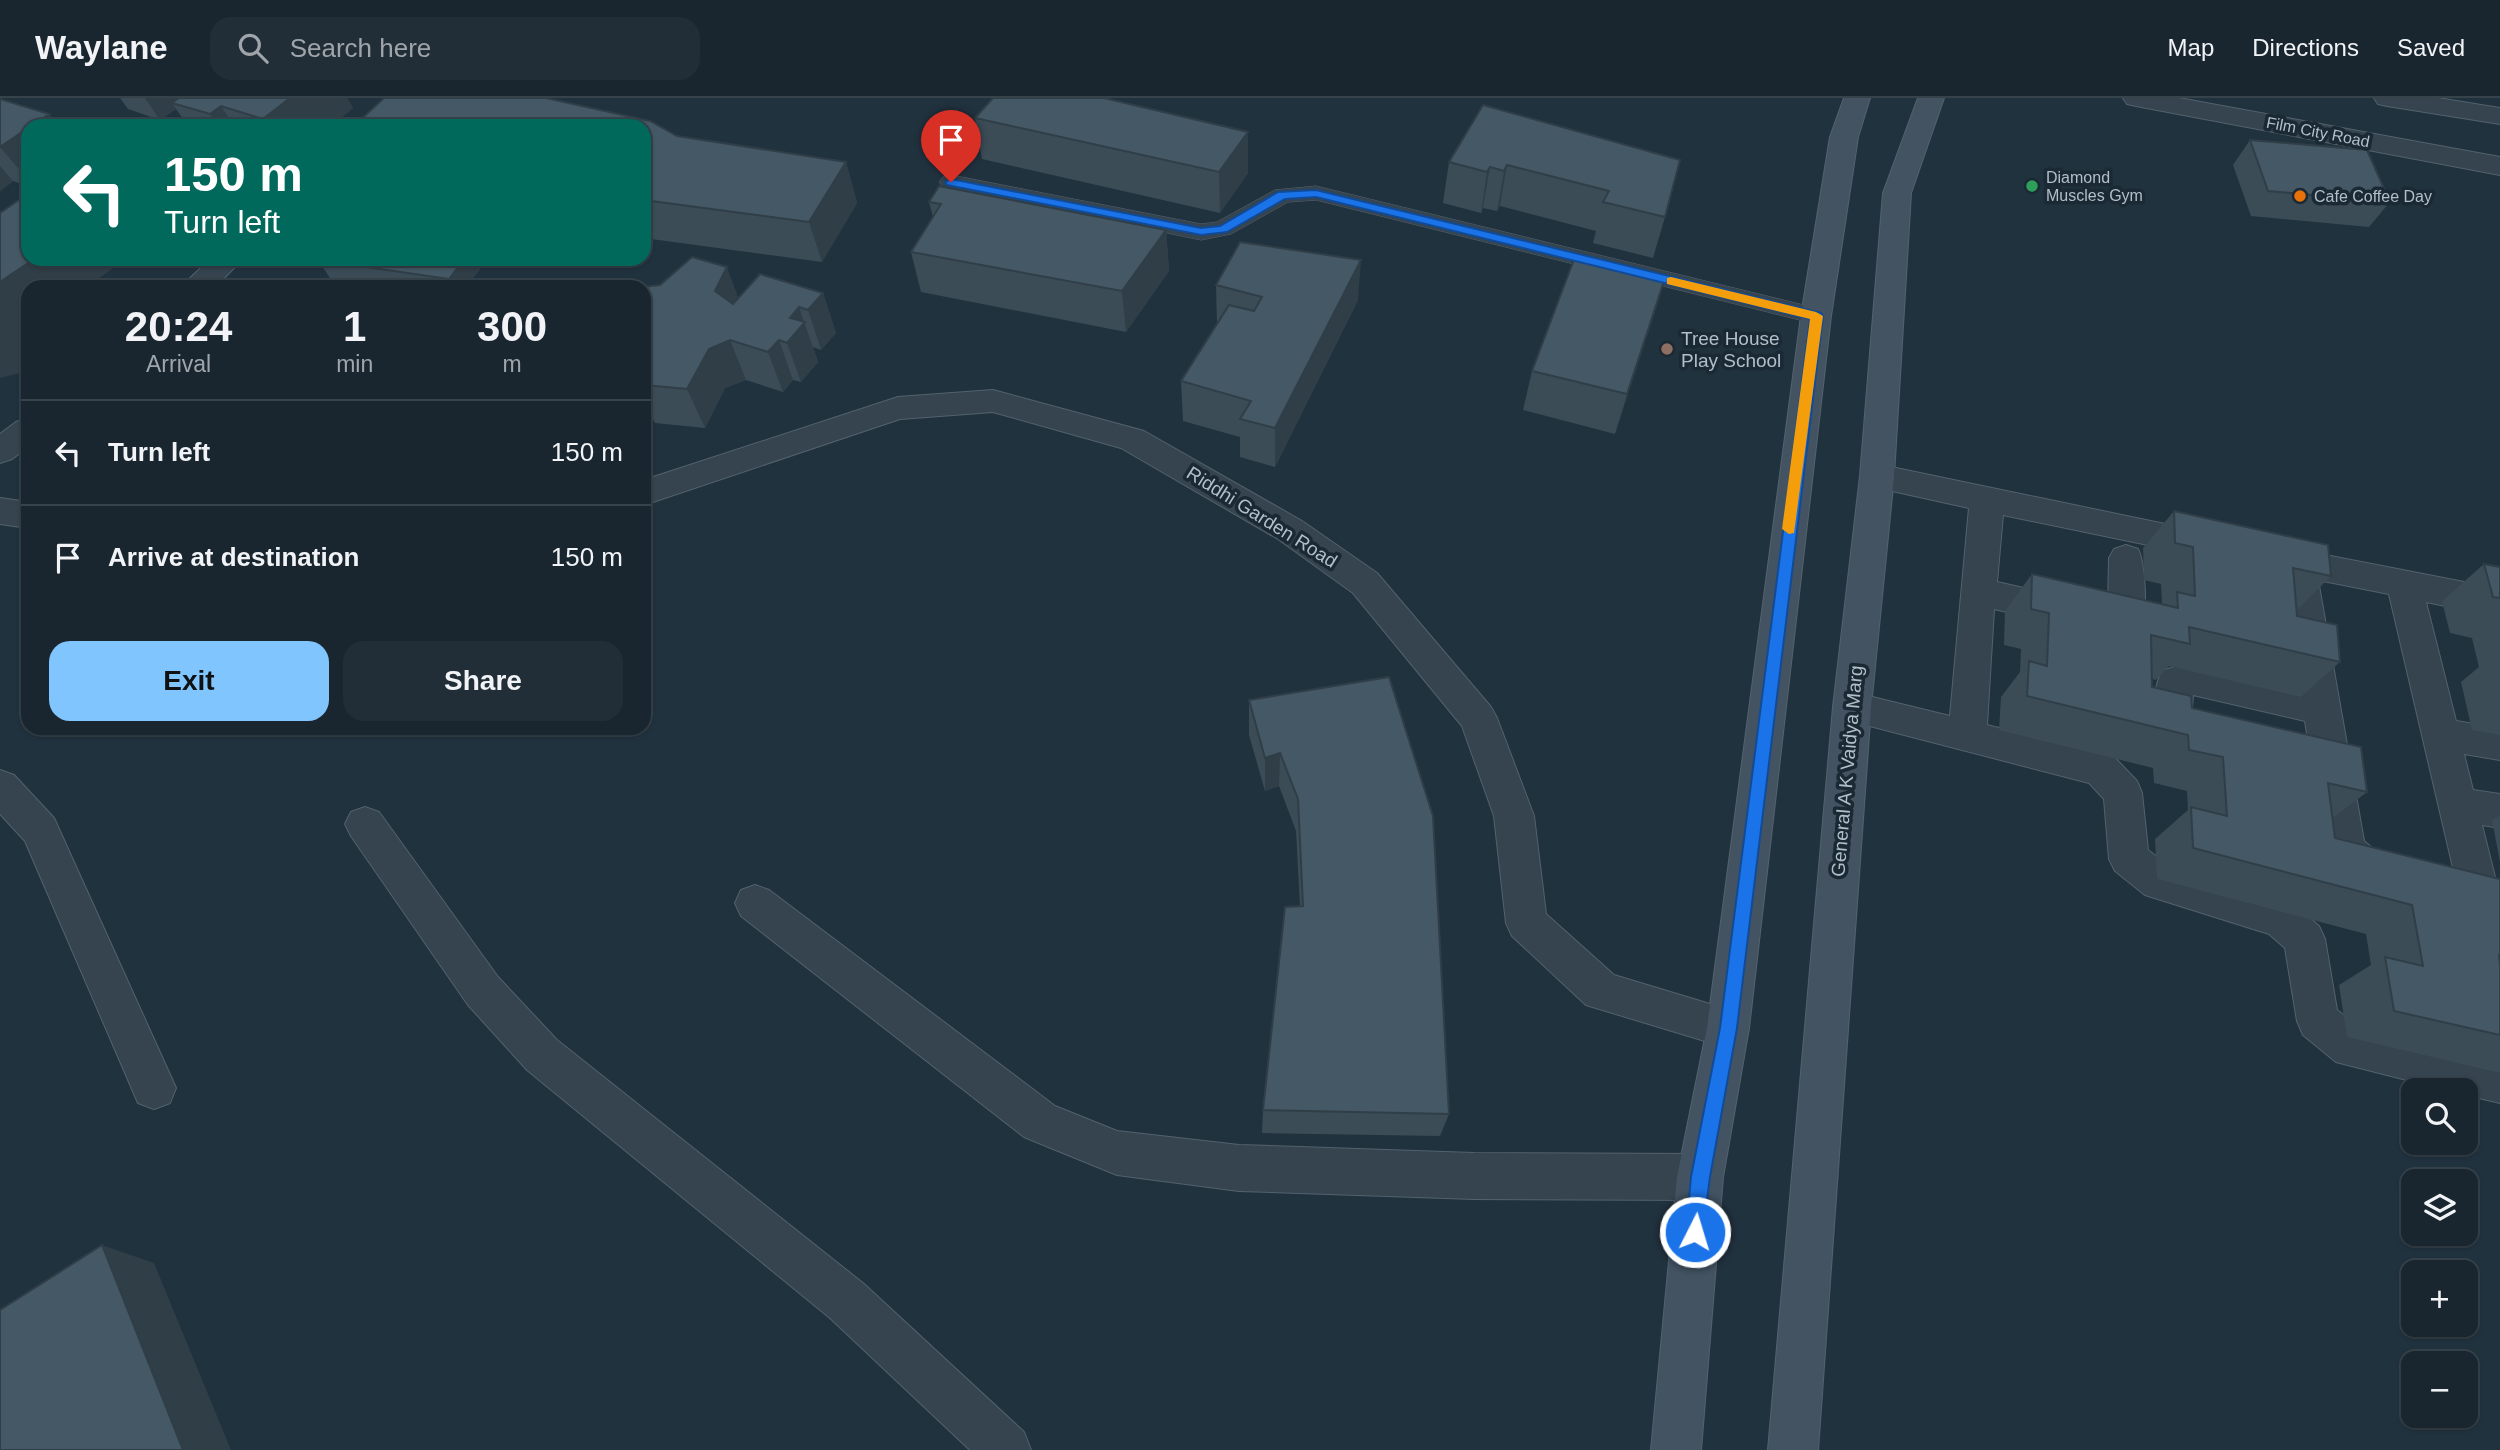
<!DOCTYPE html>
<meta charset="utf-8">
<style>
:root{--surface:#19262f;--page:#222e37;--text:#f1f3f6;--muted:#9fa5aa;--line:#37434b;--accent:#81c5ff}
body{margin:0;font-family:Helvetica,sans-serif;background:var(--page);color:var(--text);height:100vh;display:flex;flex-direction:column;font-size:26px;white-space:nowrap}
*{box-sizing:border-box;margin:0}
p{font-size:23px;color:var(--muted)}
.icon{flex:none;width:38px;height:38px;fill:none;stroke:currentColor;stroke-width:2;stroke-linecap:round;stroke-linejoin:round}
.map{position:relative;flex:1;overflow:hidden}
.drawer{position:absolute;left:21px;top:182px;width:630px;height:455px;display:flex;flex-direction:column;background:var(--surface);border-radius:21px;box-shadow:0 2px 5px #0004,0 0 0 2px var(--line)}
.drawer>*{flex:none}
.guide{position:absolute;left:21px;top:21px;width:630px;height:147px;border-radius:21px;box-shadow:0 2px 5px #0004,0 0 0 2px var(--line);background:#00695c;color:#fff;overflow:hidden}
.fabs{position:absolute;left:2401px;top:980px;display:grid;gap:14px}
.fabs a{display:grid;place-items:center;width:77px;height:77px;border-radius:14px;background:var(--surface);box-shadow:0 2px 5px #0004,0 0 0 2px var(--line);font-size:35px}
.pin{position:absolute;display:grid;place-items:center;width:60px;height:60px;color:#fff;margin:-72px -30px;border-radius:50% 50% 50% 0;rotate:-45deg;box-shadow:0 0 7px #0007}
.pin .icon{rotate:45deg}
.me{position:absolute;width:77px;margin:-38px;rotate:5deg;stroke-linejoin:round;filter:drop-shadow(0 0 5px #0008)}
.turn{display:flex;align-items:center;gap:24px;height:147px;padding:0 28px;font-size:32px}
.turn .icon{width:91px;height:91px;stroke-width:2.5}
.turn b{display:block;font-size:49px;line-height:60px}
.eta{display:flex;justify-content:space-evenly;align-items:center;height:119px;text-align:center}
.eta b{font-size:42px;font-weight:600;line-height:49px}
.action{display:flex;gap:14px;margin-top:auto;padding:14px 28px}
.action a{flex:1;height:80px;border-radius:21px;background:var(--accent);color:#111;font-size:28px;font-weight:600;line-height:80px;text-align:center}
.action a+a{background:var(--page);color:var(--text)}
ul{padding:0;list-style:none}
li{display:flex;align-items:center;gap:21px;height:105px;padding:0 28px;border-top:2px solid var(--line)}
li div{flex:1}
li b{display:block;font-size:26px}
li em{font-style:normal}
header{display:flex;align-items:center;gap:42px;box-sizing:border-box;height:98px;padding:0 35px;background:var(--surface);border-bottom:2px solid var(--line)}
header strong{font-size:33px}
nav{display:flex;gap:38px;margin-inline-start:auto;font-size:24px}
.search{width:490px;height:63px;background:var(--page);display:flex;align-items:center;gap:18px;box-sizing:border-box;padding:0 24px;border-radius:21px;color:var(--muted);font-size:26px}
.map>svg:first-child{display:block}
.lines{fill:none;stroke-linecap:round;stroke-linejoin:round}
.service-casing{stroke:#53626d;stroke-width:1}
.minor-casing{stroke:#53626d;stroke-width:2}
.tertiary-casing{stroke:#53626d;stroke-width:2}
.secondary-casing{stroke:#53626d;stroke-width:2}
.service{fill:#35444f;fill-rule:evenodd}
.minor{fill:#35444f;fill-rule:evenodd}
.tertiary{fill:#35444f;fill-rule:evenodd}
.secondary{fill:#435362;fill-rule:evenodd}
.wall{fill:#3b4c57}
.shaded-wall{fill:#303e47}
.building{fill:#455865;stroke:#303e47;stroke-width:2}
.route{fill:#1a73e8;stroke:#114b97;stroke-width:2}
.slow{fill:#f59e0b}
.leisure-dot{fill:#2e9e5b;stroke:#1a2934;stroke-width:2.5}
.food-dot{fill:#e8710a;stroke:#1a2934;stroke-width:2.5}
.education-dot{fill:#8d6e63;stroke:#1a2934;stroke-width:2.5}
.labels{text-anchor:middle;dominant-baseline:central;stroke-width:7;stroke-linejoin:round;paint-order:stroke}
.far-street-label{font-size:16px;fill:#b1bfca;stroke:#1a2934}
.far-poi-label{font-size:16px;fill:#b1bfca;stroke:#1a2934;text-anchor:start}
.poi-label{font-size:19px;fill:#b1bfca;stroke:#1a2934;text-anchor:start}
.street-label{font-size:19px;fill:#b1bfca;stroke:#1a2934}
</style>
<header>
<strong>Waylane</strong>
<div class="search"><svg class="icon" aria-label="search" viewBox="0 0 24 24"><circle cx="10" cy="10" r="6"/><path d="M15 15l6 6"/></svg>Search here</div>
<nav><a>Map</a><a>Directions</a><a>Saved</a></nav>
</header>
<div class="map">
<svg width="2500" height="1352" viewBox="0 0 2500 1352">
<rect width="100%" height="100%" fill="#21323f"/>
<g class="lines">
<defs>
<path id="service" d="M 951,77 L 1201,126 L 1217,124 L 1275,92 L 1316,88 L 1816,210 L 1825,212 L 1829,218 L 1825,224 L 1816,226 L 1316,102 L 1288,104 L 1231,136 L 1201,142 L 943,89 L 939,84 L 943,79 Z"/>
<path id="minor" d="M 210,161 L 243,161 L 215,189 L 181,189 Z
M 993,292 L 1144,333 L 1302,423 L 1377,475 L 1491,609 L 1497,620 L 1534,718 L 1546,816 L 1614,877 L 1743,916 L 1749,930 L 1743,944 L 1728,950 L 1586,907 L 1512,838 L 1506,825 L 1494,718 L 1462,628 L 1353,495 L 1278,441 L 1121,350 L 993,314 L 900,321 L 644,407 L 644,382 L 898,299 Z
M 28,320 L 28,349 L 12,361 L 0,365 L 0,336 L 16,324 Z
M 1877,366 L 2218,437 L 2223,446 L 2218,455 L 2206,459 L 2003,417 L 1997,484 L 2108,509 L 2109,460 L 2114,451 L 2126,447 L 2138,451 C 2145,463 2149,520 2139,531 C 2135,536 2125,538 2119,540 L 1994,511 L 1987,627 L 2115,660 L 2137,683 L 2142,695 L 2148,752 L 2171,770 L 2296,808 L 2319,828 L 2325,841 L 2337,912 L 2362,931 L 2500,963 L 2500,1005 L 2466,997 L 2466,992 L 2446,992 L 2336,964 L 2303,937 L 2297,923 L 2285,850 L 2269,836 L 2145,797 L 2115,773 L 2109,761 L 2104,701 L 2089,685 L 1839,620 L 1833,609 L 1839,598 L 1852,594 L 1950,618 L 1969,410 L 1865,387 L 1860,378 L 1865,369 Z
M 0,400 L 28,404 L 28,430 L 0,426 Z
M 2279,448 L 2500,491 L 2500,519 L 2426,504 L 2456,623 L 2500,630 L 2500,662 L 2464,656 L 2473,692 L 2500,696 L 2500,730 L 2482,727 L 2497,787 L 2491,800 L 2461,812 L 2425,802 L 2419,789 L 2425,776 L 2439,771 L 2454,774 L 2389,496 L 2318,482 L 2364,743 L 2383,759 L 2394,763 L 2400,776 L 2394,789 C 2366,799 2338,778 2326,752 L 2305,623 L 2193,597 L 2191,622 L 2200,630 L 2206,641 L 2200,652 C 2183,658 2157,650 2153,627 C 2151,612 2155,587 2162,573 L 2186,565 L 2300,592 L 2281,475 L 2267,470 L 2262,461 L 2267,452 Z
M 0,672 L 14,677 L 54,720 L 176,990 L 170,1005 L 154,1011 L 138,1005 L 25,743 L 0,716 Z
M 365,709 L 379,714 L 498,879 L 557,942 L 864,1186 L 1024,1334 L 1031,1352 L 970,1352 L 830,1220 L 527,972 L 468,907 L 351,738 L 345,726 L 351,714 Z
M 755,787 L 769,792 L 1055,1008 L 1117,1033 L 1239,1047 L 1474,1055 L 1700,1056 L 1716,1063 L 1723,1079 L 1716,1095 L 1700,1102 L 1474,1101 L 1239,1093 L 1117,1077 L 1024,1039 L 741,818 L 735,805 L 741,792 Z"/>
<path id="tertiary" d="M 2123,0 L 2179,0 L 2500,59 L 2500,77 L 2136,8 L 2127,6 Z
M 2374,0 L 2438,0 L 2500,10 L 2500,26 L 2387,8 L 2378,6 Z"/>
<path id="secondary" d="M 1844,0 L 1870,0 L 1858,39 L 1831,218 L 1749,930 L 1723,1079 L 1701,1352 L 1651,1352 L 1677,1079 L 1707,930 L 1801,218 L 1830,39 Z
M 1918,0 L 1944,0 L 1911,95 L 1894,378 L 1871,609 L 1818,1352 L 1768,1352 L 1833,609 L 1860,378 L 1883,95 Z"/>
</defs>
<!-- service casing -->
<use href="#service" class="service-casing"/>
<!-- minor casing -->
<use href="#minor" class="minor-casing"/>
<!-- tertiary casing -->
<use href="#tertiary" class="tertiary-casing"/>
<!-- secondary casing -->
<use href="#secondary" class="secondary-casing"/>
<!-- service -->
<use href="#service" class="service"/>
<!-- minor -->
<use href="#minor" class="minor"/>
<!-- tertiary -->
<use href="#tertiary" class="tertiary"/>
<!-- secondary -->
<use href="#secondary" class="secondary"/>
</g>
<!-- wall -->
<path class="wall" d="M 120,0 L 347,0 L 353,10 L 331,28 L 188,28 L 176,11 L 160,22 L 128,11 Z
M 384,0 L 546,0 L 650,23 L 677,38 L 846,64 L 857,105 L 822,164 L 644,140 L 644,28 L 356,28 L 355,27 Z
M 0,1 L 49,16 L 59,28 L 28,28 L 28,88 L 13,83 L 0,93 Z
M 1483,7 L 1665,119 L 1653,160 L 1593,145 L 1596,133 L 1500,108 L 1497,113 L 1483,110 L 1481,115 L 1443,105 L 1449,64 Z
M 975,20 L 1248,34 L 1248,75 L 1220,115 L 982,61 Z
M 2250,42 L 2390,104 L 2369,129 L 2251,118 L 2233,67 Z
M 929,104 L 1166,132 L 1169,173 L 1126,234 L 921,194 L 911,154 L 933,119 Z
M 488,161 L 466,189 L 393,189 L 330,180 L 318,162 Z
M 1666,177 L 1615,336 L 1523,312 L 1532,273 Z
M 1216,187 L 1358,202 L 1275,369 L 1240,359 L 1240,339 L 1183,323 L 1181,283 L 1217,225 Z
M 644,189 L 739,200 L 823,195 L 836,235 L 821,252 L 813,249 L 818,264 L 801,284 L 793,282 L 783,294 L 746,282 L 725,290 L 705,330 L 655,325 L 650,315 L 645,315 L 644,316 Z
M 2174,413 L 2331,478 L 2297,512 L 2297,518 L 2340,564 L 2301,599 L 2169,568 L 2156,582 L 2152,581 L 2152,589 L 2192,610 L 2367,694 L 2333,720 L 2335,740 L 2500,781 L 2500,975 L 2347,939 L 2339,887 L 2371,867 L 2366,836 L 2157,781 L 2155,741 L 2188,712 L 2187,693 L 2154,685 L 2153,670 L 1999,632 L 2001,599 L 2020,574 L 2021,551 L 2004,547 L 2005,513 L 2032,476 L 2162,506 L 2161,486 L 2144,482 L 2143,450 Z
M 2484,466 L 2500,469 L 2500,637 L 2472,632 L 2461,584 L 2479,569 L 2472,540 L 2450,535 L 2442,503 Z
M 1389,579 L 1449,1016 L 1440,1038 L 1262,1035 L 1263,1012 L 1300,808 L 1296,733 L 1279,688 L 1265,693 L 1249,637 L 1249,602 Z
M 2500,717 L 2500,764 L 2492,722 Z"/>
<!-- shaded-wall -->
<path class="shaded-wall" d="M 145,0 L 192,0 L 172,5 L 176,11 L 160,22 Z
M 290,0 L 347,0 L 353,10 L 331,28 L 267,28 L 263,21 Z
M 221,8 L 234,28 L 218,28 L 210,16 Z
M 49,16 L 59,28 L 31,28 Z
M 28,30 L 28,82 L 0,49 Z
M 1248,34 L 1248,75 L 1220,115 L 1219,74 Z
M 846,64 L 857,105 L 822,164 L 809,124 Z
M 1507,67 L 1500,108 L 1497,113 L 1504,73 Z
M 0,68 L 13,83 L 0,93 Z
M 1490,69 L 1483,110 L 1481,115 L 1487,74 Z
M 1166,132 L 1169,173 L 1126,234 L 1122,193 Z
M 34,161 L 126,161 L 87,189 L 28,189 L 28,231 L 27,232 L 28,233 L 28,273 L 0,280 L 0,184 Z
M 464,161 L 488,161 L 466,189 L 454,189 L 449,181 Z
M 1361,162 L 1358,202 L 1275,369 L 1275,330 Z
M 727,169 L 742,210 L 731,233 L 715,193 Z
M 1666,177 L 1654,217 L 1615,336 L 1627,296 Z
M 823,195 L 836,235 L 821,252 L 808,212 Z
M 799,209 L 818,264 L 801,284 L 787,245 L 790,220 Z
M 730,242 L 746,282 L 725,290 L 705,330 L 687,291 L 709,251 Z
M 779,242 L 793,282 L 783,294 L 768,254 Z
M 1280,655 L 1279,688 L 1265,693 L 1265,660 Z
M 102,1147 L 154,1165 L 231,1352 L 183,1352 Z"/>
<!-- building -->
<path class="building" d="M 179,0 L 290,0 L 263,21 L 221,8 L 210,16 L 172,5 Z
M 384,0 L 546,0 L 650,23 L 677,38 L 846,64 L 809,124 L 644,102 L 644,28 L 361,28 L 355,27 Z
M 993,0 L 1104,0 L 1248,34 L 1219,74 L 975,20 Z
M 0,1 L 49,16 L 31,28 L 28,28 L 28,30 L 0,49 Z
M 1483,7 L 1680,62 L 1665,119 L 1603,104 L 1609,93 L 1507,67 L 1504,73 L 1490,69 L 1487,74 L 1449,64 Z
M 2250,42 L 2367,52 L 2390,104 L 2268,93 Z
M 939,88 L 1166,132 L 1122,193 L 911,154 L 941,106 L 929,104 Z
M 26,97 L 28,97 L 28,161 L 34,161 L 0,184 L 0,115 Z
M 1240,144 L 1361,162 L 1275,330 L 1240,321 L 1251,303 L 1181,283 L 1229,207 L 1254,213 L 1262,199 L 1216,187 Z
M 1576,156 L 1666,177 L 1627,296 L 1532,273 Z
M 692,159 L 727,169 L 715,193 L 733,206 L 760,176 L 823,195 L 808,212 L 799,209 L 790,220 L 805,224 L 787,245 L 779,242 L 768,254 L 730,242 L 709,251 L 687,291 L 644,287 L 644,189 L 642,189 L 660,187 Z
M 319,161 L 464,161 L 449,181 L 318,162 Z
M 618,187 L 634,189 L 617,189 Z
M 2174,413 L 2328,447 L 2331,478 L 2293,470 L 2297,518 L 2337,527 L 2340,564 L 2189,529 L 2190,546 L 2151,537 L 2152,589 L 2191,598 L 2192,610 L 2361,649 L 2367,694 L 2328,685 L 2335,740 L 2500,781 L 2500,857 L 2499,857 L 2500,867 L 2500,937 L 2394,913 L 2385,859 L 2423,868 L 2412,807 L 2193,750 L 2191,709 L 2227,718 L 2223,659 L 2189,652 L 2188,637 L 2027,598 L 2029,563 L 2047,568 L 2049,515 L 2031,511 L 2032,476 L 2178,510 L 2177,494 L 2195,498 L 2193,449 L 2175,445 Z
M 2484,466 L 2500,469 L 2500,500 L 2493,499 Z
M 1389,579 L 1433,718 L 1449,1016 L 1263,1012 L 1285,809 L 1303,808 L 1298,701 L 1280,655 L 1265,660 L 1249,602 Z
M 102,1147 L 183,1352 L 0,1352 L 0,1212 Z"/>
<!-- route -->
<path class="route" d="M 951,81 L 1201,130 L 1220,128 L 1278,94 L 1316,92 L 1821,215 L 1823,218 L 1737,930 L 1710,1079 L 1702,1140 L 1695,1143 L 1689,1140 L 1686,1134 L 1691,1079 L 1720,930 L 1810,221 L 1316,99 L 1285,101 L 1227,134 L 1201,137 L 947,87 L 945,84 Z"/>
<!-- slow -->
<path class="slow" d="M 1671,179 L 1816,214 L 1823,218 L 1794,435 L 1789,436 L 1782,431 L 1810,221 L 1667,186 L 1667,180 Z"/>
<!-- markers -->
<circle class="leisure-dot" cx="2032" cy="88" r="7"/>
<circle class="food-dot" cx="2300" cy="98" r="7"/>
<circle class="education-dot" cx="1667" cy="251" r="7"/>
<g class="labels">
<!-- far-street labels -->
<g class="far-street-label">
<text transform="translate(2318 34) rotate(11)">Film City Road</text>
</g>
<!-- far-poi labels -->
<g class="far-poi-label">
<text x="2046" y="79">Diamond<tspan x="2046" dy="18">Muscles Gym</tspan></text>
<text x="2314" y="98">Cafe Coffee Day</text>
</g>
<!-- poi labels -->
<g class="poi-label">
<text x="1681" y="240">Tree House<tspan x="1681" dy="22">Play School</tspan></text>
</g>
<!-- street labels -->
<g class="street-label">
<text transform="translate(1262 419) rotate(32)">Riddhi Garden Road</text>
<text transform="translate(1847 673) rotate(-85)">General A K Vaidya Marg</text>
</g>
</g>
</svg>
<div class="fabs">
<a><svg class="icon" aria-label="search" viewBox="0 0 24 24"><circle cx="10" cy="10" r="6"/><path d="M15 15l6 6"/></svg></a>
<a><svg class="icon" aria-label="layers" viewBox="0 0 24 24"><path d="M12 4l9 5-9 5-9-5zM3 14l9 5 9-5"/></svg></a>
<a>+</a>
<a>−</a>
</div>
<div class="pin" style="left:951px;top:84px;background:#d93025"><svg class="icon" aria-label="arrive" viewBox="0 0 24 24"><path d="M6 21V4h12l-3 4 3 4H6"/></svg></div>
<svg class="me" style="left:1695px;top:1134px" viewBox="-20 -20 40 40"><circle r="17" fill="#1a73e8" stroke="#fff" stroke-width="3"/><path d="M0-11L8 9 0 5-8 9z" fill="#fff"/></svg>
<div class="guide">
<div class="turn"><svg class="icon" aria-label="left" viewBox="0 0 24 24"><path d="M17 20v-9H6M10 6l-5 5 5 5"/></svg><div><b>150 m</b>Turn left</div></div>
</div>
<section class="drawer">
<div class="eta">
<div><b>20:24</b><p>Arrival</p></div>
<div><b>1</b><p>min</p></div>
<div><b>300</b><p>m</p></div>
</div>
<ul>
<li><svg class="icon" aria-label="left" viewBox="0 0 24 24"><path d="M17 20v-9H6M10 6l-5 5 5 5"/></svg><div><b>Turn left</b></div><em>150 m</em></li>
<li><svg class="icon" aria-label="arrive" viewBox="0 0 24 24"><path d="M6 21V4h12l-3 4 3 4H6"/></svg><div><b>Arrive at destination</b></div><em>150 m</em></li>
</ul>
<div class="action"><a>Exit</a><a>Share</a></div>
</section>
</div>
